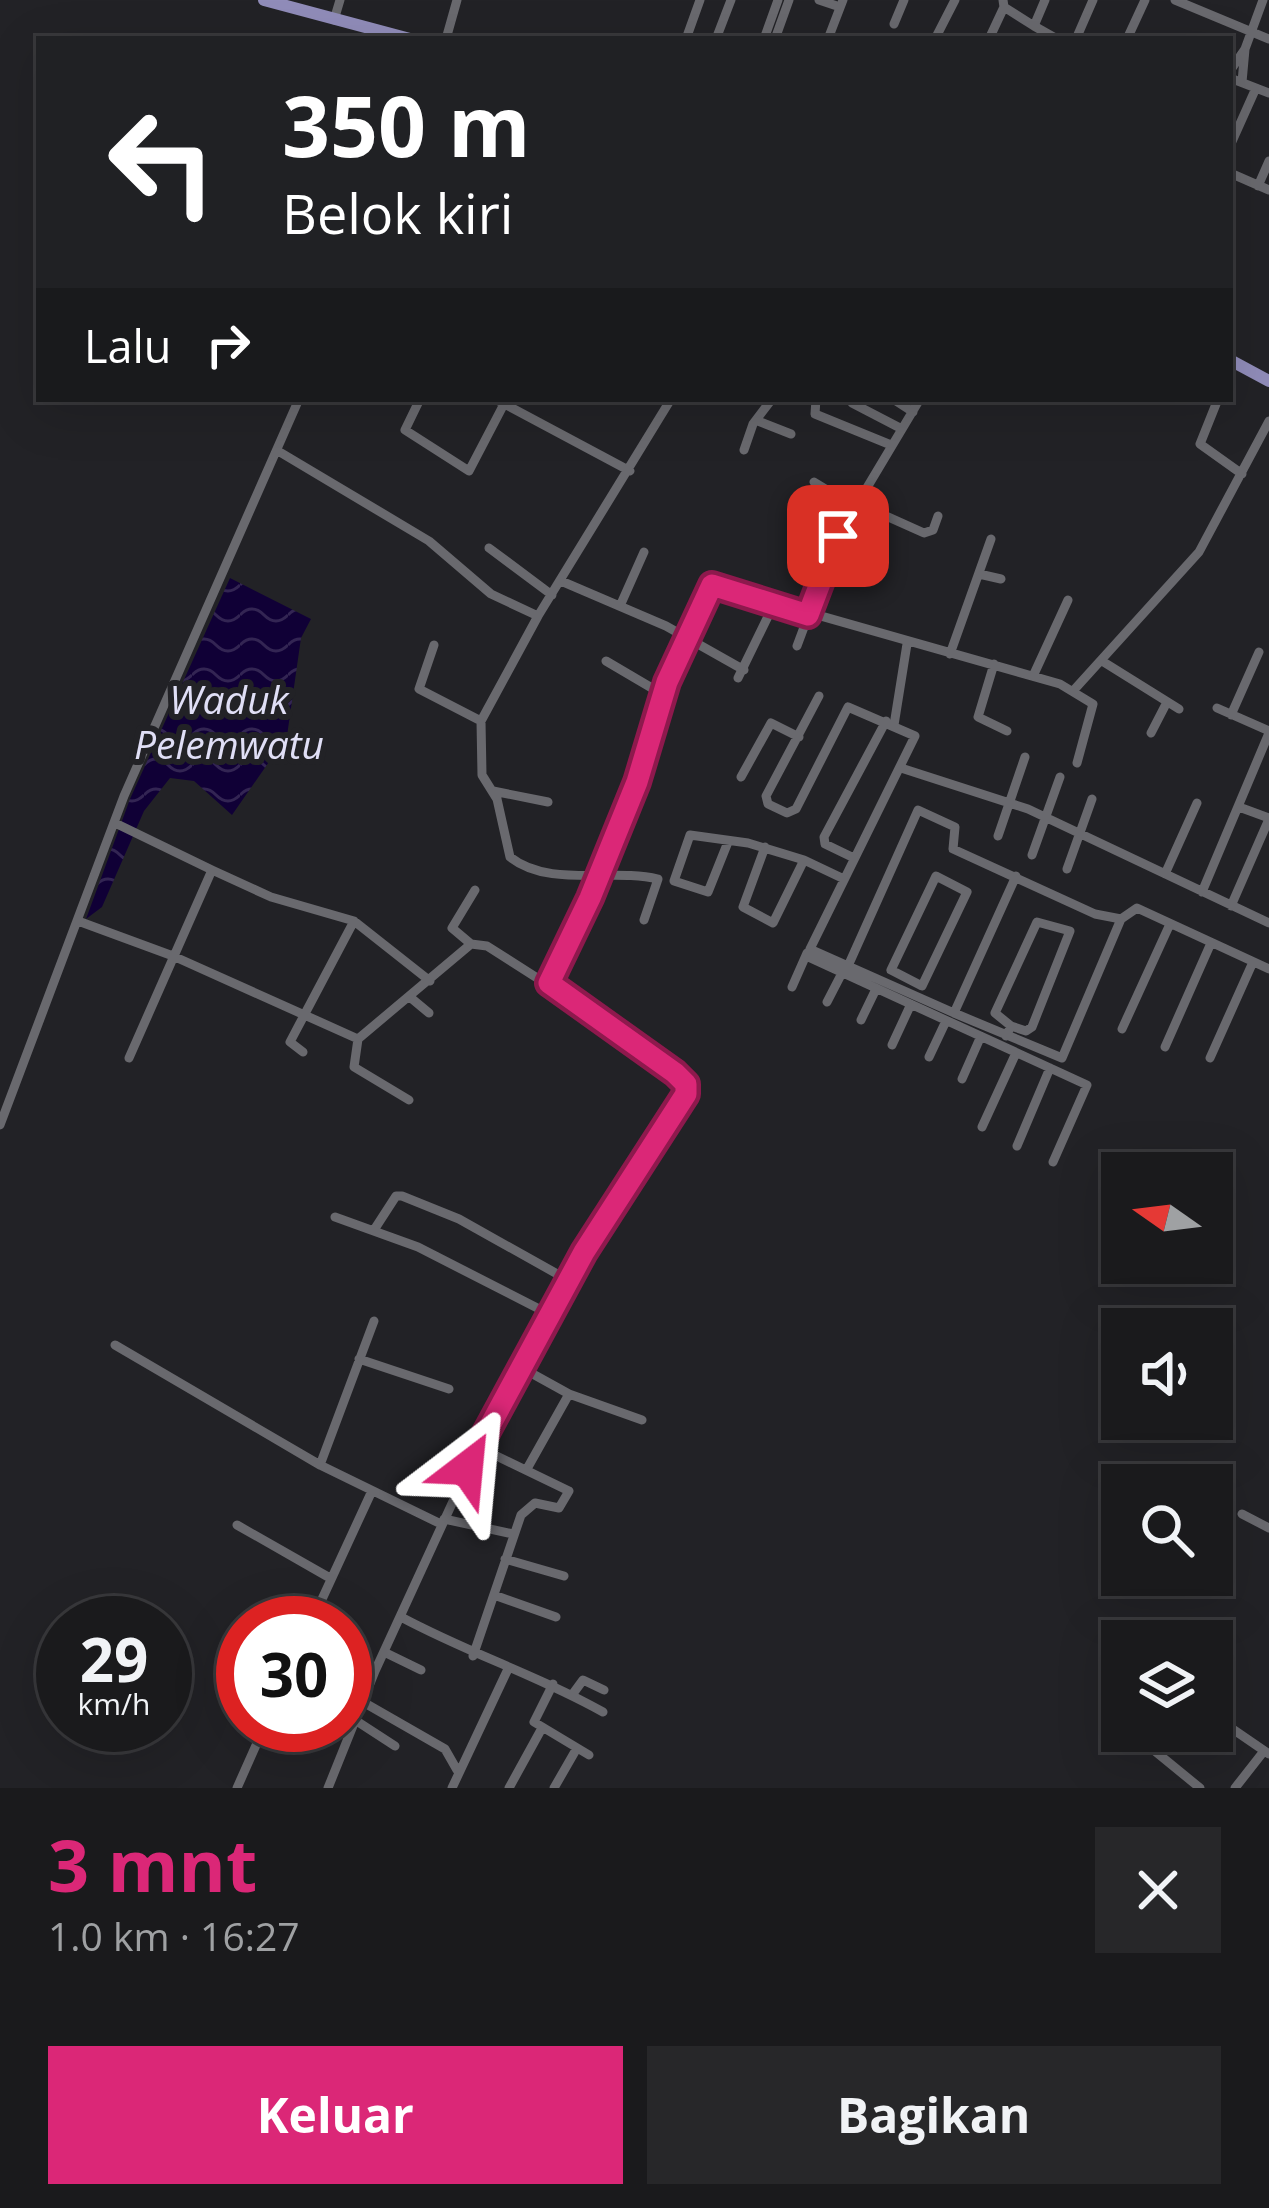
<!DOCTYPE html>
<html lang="id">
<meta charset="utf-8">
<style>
:root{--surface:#1a1a1c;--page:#272729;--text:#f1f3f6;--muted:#9fa1a3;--line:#38383b;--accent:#db2777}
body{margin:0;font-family:"Open Sans",sans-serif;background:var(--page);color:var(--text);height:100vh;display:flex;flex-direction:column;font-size:45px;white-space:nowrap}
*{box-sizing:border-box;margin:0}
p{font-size:39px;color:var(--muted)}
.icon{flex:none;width:66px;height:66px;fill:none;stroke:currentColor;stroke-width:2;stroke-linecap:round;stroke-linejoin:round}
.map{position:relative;height:1788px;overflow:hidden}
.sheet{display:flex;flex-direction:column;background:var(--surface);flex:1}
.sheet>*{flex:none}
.top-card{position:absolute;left:36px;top:36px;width:1197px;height:366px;border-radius:0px;box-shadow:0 12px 48px #0002,0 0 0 3px var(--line);background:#202124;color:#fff;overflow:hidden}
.needle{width:78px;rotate:284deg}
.buttons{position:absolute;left:1101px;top:1152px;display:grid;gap:24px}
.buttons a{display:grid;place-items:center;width:132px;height:132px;border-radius:0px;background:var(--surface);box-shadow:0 12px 48px #0002,0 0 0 3px var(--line);font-size:60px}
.speed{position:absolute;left:36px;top:1596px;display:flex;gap:24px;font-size:60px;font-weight:700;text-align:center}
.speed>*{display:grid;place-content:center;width:156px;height:156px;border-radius:50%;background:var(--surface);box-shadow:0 12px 48px #0002,0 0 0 3px var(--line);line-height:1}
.speed small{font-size:30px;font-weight:400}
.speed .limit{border:18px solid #d22;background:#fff;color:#111}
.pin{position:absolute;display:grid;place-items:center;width:102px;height:102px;color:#fff;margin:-51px;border-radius:24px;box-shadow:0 6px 18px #0006}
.me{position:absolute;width:132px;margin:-66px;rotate:29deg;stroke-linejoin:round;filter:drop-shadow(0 0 9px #0008)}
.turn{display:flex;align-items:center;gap:42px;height:252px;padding:0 48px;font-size:54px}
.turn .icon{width:156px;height:156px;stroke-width:2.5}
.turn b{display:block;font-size:84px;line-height:102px}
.then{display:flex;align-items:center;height:114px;padding:0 48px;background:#0003;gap:24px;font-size:45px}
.round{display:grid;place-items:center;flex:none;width:126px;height:126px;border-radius:0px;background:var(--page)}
.overview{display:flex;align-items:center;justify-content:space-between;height:204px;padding:0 48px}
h1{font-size:72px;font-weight:700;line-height:90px;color:var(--accent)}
.cta{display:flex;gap:24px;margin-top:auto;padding:24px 48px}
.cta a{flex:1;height:138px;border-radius:0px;background:var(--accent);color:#fff;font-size:48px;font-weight:700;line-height:138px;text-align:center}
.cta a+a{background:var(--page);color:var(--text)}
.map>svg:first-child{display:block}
.water{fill:url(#water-waves)}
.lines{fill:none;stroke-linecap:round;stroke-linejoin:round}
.minor{stroke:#69696e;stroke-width:9}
.major{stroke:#908cb9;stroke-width:12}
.route-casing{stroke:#8e194d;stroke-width:30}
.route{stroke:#db2777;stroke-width:21}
.labels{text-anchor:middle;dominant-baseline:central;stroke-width:12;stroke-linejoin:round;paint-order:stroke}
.water-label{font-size:39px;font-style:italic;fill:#e0dff6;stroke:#222226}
</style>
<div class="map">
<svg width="1269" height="1788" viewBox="0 0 1269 1788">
<defs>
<pattern id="water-waves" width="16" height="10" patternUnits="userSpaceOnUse" patternTransform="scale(3)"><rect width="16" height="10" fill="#100036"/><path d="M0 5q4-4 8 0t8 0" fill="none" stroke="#332553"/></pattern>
</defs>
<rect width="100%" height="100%" fill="#222226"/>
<!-- water -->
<path class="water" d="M 230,578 L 311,619 L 301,638 L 287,736 L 232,815 L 194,781 L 170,778 L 144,811 L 102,907 L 86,919 L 130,799 Z"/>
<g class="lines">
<!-- minor -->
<path class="minor" d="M 819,0 L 840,7
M 1003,0 L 1004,7 L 1034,26 L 1045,0
M 1175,0 L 1269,39
M 334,20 L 340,0
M 894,24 L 904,0
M 1034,26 L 1057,39
M 446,39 L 457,0
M 686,39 L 700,0
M 716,39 L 731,0
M 764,39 L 778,0
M 775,39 L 789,0
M 828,39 L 843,0
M 935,39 L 955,0
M 989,39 L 1004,7
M 1076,39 L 1093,0
M 1127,39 L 1145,0
M 1230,71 L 1245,49 L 1263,0
M 1230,78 L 1269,93
M 1242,82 L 1245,49
M 1230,146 L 1256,88
M 1230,173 L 1269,190
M 1258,186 L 1269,161
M 420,399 L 405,430 L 469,471 L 504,404
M 495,399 L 630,471
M 816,399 L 815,414 L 891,445
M 893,399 L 913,412
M 1218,399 L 1200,444 L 1242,474
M 852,403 L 902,429
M 758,421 L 791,434
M 744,450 L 753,424 L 772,399
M 278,451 L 429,541 L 491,594 L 538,616
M 814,482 L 855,507
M 857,503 L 924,533 L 933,530 L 938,516
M 489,548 L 552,595
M 979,574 L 1001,579
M 561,581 L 666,626 L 744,670
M 620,606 L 644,552
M 434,645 L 419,689 L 481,721
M 797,646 L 838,536 L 920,399
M 950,654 L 991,539
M 606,661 L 662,694
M 1102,661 L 1179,709
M 994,664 L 978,717 L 1007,731
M 1034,674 L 1068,600
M 738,678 L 774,604
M 1073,691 L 1199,552 L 1269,421
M 819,696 L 766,796 L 768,804 L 787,813 L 796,809 L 848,707 L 915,736 L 810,949 L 954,1013 L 1016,876
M 1217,708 L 1269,731
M 1231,715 L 1259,652
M 894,725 L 907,644
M 1151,733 L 1167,702
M 901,768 L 1028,809 L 1269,923
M 741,777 L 771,723 L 799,737
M 493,791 L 548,802
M 1239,807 L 1269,818
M 115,823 L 212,870
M 998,836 L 1025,757
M 728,842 L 708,892 L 674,881 L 690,835 L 748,843 L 804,860
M 765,847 L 743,907 L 773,923 L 804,860 L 844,879
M 1032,855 L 1060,777
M 854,858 L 825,844 L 824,837 L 886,721
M 1067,869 L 1092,799
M 1165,874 L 1197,803
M 936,876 L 967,892 L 922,986 L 891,970 Z
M 1202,892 L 1269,733
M 1231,906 L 1269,819
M 644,920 L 658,879 C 613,868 549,888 510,857 L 497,799 L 482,775 L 481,721 L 538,616 L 671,399
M 78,921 L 173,956 L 358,1039 L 471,944 L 487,946 L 606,1022 L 687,1088 L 584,1252 L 478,1447 L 375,1671 L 328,1788
M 471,944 L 452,928 L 475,890
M 806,956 L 1087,1085 L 1053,1162
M 848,966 L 918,810 L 955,827 L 953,849 L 1095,914 L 1121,919 L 1137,908 L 1269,969
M 549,983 L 590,898 L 637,782 L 667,682 L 712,585 L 1060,684 L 1093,704 L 1077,763
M 792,987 L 807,953
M 411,998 L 429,1013
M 827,1002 L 842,973
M 954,1013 L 1062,1058 L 1121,919
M 861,1020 L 876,989
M 1122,1029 L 1170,924
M 1006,1036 L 1011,1026 L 995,1013 L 1037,922 L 1070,931 L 1032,1027 L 1026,1031 L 1011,1026
M 358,1039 L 354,1067 L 409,1100
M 892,1045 L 911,1004
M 1165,1047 L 1211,943
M 303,1052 L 290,1042 L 354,921
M 929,1057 L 946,1021
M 129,1058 L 212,870 L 271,897 L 354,921 L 430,981
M 1210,1058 L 1253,962
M 962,1079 L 981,1036
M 0,1125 L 124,796 L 299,399
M 982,1127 L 1016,1053
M 1017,1146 L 1050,1068
M 335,1217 L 418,1247 L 549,1314
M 374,1230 L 396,1196 L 402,1196 L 459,1219 L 568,1280
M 374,1321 L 320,1465 L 441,1524
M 115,1345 L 320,1465
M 359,1359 L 449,1389
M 522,1368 L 569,1394 L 642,1420
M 528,1467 L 569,1394
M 1242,1514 L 1269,1528
M 444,1519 L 513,1534
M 237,1525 L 330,1578
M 505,1559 L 564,1576
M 494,1595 L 556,1617
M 401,1617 C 470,1654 535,1674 603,1712
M 311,1623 L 371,1493
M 384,1652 L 421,1670
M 473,1656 L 521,1515 L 535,1503 L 559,1508 L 569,1491 L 478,1447
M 553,1684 L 534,1722 L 589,1755
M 572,1695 L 583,1680 L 604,1690
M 363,1702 L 445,1749 L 457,1770
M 1218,1719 L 1269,1754
M 355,1720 L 395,1746
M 1134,1734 L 1200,1788
M 237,1788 L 265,1725
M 452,1788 L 508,1669
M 509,1788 L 542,1728
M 554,1788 L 577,1748
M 1235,1788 L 1264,1751"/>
<!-- major -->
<path class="major" d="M 264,0 L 410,39
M 1230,360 L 1269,381"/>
</g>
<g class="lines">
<defs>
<path id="route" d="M 467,1468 L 584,1252 L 686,1094 L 686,1084 L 675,1073 L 549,983 L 590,898 L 637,782 L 667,682 L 712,585 L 808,615 L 838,536"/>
</defs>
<!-- route casing -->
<use href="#route" class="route-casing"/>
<!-- route -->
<use href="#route" class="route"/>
</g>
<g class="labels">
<!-- water labels -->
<g class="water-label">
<text x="229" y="698">Waduk<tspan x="229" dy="45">Pelemwatu</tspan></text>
</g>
</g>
</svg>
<div class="buttons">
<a><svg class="needle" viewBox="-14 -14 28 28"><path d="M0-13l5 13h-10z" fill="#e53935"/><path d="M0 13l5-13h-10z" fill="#9fa1a3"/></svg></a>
<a><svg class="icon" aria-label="sound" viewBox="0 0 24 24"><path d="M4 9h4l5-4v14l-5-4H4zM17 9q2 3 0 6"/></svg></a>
<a><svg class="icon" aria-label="search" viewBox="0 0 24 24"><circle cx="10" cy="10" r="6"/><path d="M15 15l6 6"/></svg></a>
<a><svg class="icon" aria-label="layers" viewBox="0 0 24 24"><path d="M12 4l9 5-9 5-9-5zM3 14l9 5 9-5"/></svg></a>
</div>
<div class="speed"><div>29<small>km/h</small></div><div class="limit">30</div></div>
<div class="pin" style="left:838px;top:536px;background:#d93025"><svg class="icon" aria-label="arrive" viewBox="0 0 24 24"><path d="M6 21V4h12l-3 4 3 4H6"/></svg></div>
<svg class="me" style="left:467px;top:1468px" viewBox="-20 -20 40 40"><path d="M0-17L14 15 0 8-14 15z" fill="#db2777" stroke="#fff" stroke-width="4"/></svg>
<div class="top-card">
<div class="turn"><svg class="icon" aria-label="left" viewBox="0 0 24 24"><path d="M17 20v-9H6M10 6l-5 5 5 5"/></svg><div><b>350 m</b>Belok kiri</div></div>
<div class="then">Lalu<svg class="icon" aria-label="right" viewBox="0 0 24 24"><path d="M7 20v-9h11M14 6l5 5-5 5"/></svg></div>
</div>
</div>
<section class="sheet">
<div class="overview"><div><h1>3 mnt</h1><p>1.0 km · 16:27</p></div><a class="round"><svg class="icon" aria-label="close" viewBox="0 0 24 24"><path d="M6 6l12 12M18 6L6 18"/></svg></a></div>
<div class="cta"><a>Keluar</a><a>Bagikan</a></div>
</section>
